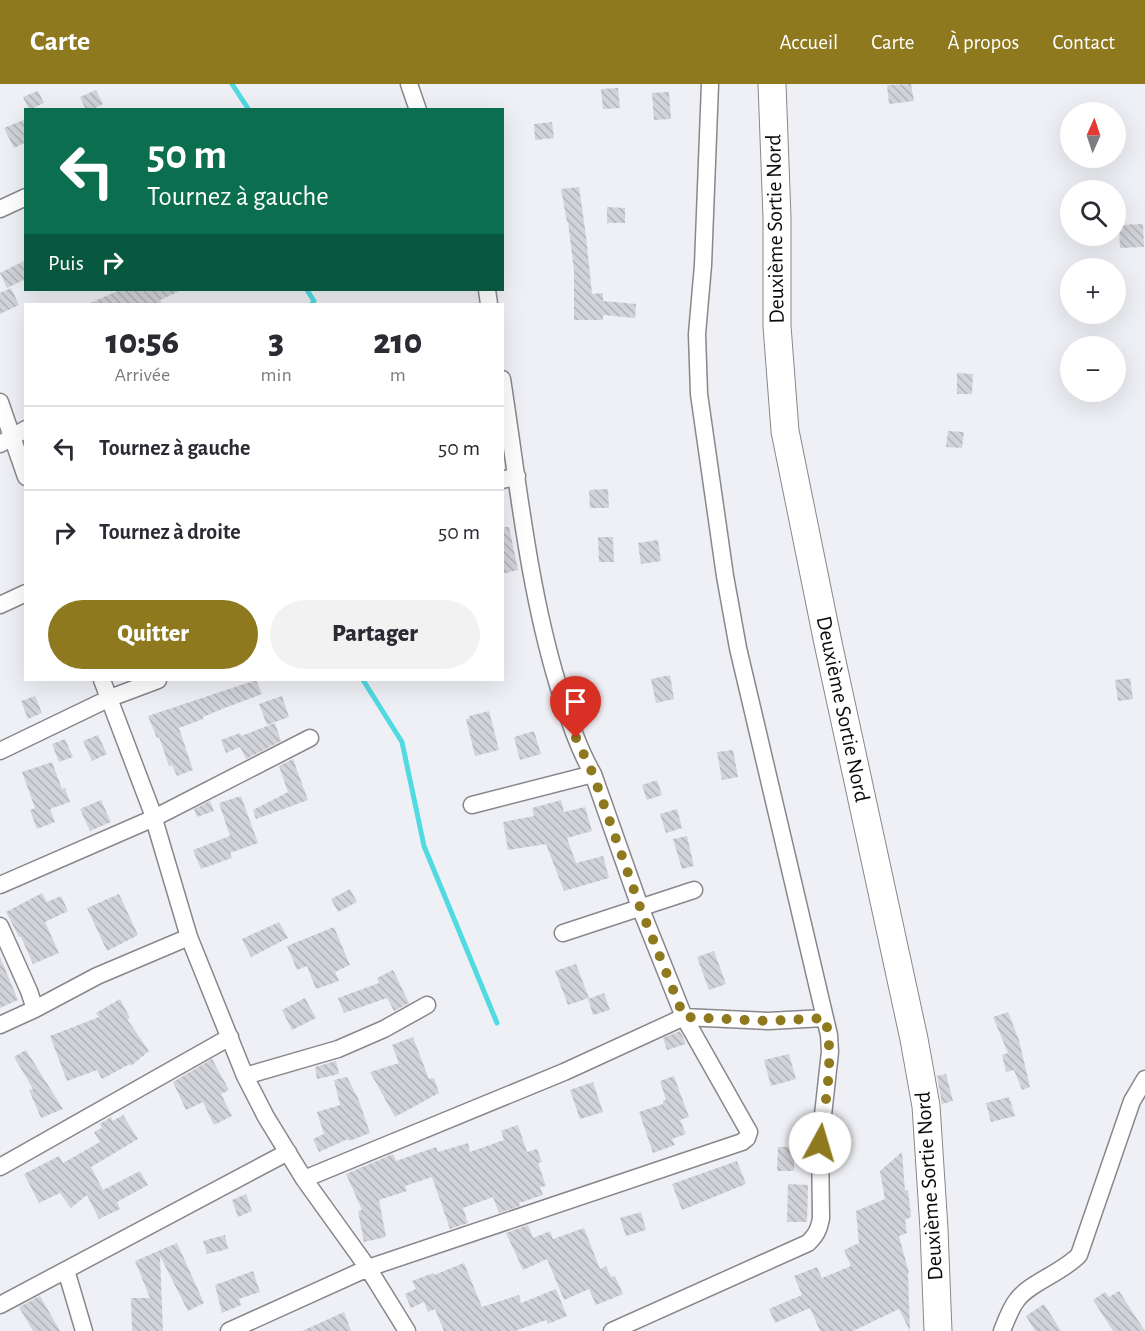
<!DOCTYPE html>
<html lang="fr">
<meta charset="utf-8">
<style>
:root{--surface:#fff;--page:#f2f2f3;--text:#2b2b33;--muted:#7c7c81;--line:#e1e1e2;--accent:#8f791f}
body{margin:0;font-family:"Alegreya Sans",sans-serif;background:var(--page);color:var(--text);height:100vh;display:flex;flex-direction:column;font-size:22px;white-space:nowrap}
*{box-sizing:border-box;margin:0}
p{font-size:20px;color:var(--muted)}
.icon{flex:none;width:33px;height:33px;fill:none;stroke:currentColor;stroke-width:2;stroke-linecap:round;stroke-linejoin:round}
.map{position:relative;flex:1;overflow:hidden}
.drawer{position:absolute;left:24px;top:219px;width:480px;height:378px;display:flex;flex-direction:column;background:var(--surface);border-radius:0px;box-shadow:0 6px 24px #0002}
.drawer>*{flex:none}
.top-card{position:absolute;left:24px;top:24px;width:480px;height:183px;border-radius:0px;box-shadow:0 6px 24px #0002;background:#0b6e4f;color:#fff;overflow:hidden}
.needle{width:39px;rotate:3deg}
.controls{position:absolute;left:1060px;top:18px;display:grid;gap:12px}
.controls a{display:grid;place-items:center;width:66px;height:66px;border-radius:50%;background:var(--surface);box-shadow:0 6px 24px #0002;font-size:30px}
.pin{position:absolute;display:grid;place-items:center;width:51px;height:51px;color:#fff;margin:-62px -26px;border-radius:50% 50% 50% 0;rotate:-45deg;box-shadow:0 0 6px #0007}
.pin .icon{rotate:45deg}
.me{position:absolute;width:66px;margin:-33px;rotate:6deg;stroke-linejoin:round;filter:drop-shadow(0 0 4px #0008)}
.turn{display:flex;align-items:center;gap:21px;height:126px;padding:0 24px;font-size:27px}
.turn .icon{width:78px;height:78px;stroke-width:2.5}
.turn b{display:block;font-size:42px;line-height:51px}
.then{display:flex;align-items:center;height:57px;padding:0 24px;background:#0003;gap:12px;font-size:22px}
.eta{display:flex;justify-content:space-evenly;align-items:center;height:102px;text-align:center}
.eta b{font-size:36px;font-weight:800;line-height:42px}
.primary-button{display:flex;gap:12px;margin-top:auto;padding:12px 24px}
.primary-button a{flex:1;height:69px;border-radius:36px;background:var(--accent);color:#fff;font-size:24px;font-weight:800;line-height:69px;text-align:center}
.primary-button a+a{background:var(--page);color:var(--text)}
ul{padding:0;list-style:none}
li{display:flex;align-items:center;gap:18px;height:84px;padding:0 24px;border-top:2px solid var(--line)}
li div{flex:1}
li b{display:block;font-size:22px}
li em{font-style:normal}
header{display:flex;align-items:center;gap:36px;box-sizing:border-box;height:84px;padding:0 30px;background:var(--accent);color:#fff}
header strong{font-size:28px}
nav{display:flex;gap:33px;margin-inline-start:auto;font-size:21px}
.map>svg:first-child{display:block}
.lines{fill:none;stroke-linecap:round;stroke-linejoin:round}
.stream{stroke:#52dae3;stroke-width:5}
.building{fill:url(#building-back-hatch)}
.minor-casing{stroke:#87878c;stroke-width:19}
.primary-casing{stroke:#87878c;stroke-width:29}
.minor{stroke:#fff;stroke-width:16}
.primary{stroke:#fff;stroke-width:27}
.route{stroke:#8f791f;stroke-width:10;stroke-dasharray:0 18}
.labels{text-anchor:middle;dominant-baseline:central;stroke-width:6;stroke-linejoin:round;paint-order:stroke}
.street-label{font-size:22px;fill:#0c0c0e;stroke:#fff}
</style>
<header>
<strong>Carte</strong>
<nav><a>Accueil</a><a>Carte</a><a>À propos</a><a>Contact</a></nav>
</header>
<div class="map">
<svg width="1145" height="1247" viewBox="0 0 1145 1247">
<defs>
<pattern id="building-back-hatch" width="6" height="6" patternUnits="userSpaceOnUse" patternTransform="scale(1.5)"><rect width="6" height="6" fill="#d2d3d8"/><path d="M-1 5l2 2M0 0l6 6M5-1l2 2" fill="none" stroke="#b3b4b8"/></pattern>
</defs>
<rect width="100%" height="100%" fill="#eff0f5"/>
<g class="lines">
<!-- stream -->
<path class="stream" d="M 232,0 L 249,26
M 307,206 L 314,217 L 312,220
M 363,596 L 402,658 L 424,762 L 497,939"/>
</g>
<!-- building -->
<path class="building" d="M 911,0 L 914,17 L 889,20 L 887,1 Z
M 618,4 L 620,24 L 603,25 L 601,5 Z
M 96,6 L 103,20 L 91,26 L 86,26 L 80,13 Z
M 38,7 L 44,19 L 29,26 L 23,13 Z
M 669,8 L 671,35 L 654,36 L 652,9 Z
M 26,35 L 26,58 L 14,64 L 4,44 Z
M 552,38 L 554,54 L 535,56 L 534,40 Z
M 579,103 L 586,152 L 592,210 L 603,209 L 603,217 L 636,220 L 635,234 L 603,231 L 603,236 L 574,236 L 574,186 L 568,138 L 567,138 L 561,105 Z
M 607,123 L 625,124 L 625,139 L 607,139 Z
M 1143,140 L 1144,163 L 1120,164 L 1119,141 Z
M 26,176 L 26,195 L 7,204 L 0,189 Z
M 11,204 L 19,221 L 0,230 L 0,209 Z
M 120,206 L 182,206 L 160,216 L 162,220 L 88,220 Z
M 957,289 L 973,290 L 972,310 L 957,310 Z
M 948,347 L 964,348 L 962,364 L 946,363 Z
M 608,405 L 609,424 L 590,424 L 589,406 Z
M 502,443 L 509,443 L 518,486 L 502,490 Z
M 598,453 L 613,453 L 614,478 L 599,478 Z
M 658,456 L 661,477 L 641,480 L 638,459 Z
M 670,591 L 674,615 L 656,619 L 651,595 Z
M 1130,594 L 1133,615 L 1118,617 L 1115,596 Z
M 256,596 L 262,610 L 222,625 L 203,633 L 203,635 L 179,644 L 193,686 L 177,692 L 172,681 L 169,682 L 159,653 L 157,654 L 148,632 Z
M 35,612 L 42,629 L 28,635 L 21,617 Z
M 282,612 L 289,633 L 267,641 L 259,620 Z
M 489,627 L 499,666 L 475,672 L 466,635 L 470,634 L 469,632 Z
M 275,639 L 281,657 L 246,675 L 240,663 L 226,669 L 221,656 L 240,649 L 241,652 Z
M 534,647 L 541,670 L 520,676 L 514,653 Z
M 98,651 L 107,670 L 92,677 L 83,657 Z
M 65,655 L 73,673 L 59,678 L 52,660 Z
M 733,666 L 738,693 L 722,696 L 717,668 Z
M 293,675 L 308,716 L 256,735 L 253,726 L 288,708 L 279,682 Z
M 52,678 L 62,705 L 65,704 L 70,718 L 50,725 L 55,738 L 37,745 L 30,726 L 35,724 L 22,688 Z
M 657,696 L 662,711 L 647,716 L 642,701 Z
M 241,712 L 258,759 L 230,769 L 232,774 L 201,785 L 193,766 L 230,752 L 219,719 Z
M 101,716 L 111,738 L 90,747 L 80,725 Z
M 561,716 L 564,728 L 585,723 L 592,747 L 567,754 L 576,779 L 603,772 L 609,794 L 564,807 L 546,760 L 508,766 L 503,738 L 534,732 L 532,724 Z
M 210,717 L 214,727 L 197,733 L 194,725 Z
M 677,725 L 682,744 L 666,749 L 660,730 Z
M 687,752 L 694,782 L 682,785 L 673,755 Z
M 350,805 L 357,818 L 338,828 L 331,815 Z
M 42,809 L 47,818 L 61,812 L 68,827 L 45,838 L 59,869 L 33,880 L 21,853 L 19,853 L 6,828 Z
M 119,810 L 138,851 L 107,867 L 87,824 Z
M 279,838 L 288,854 L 251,873 L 242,855 Z
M 334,843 L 350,881 L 335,888 L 339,897 L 316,905 L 307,882 L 297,886 L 287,862 Z
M 714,867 L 726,900 L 709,906 L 697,873 Z
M 0,873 L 18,916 L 0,924 Z
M 576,880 L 589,914 L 568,921 L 555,887 Z
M 393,886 L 409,919 L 394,927 L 387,914 L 344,929 L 338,914 L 379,899 L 377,894 Z
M 604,909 L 610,926 L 593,931 L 588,915 Z
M 305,914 L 316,934 L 292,946 L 282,926 Z
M 120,915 L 130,934 L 127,935 L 149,967 L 131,982 L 130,980 L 102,995 L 97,986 L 67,997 L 50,952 L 99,933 L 96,929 Z
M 1008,928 L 1019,956 L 1030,1003 L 1022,1006 L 1014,986 L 1006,988 L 1002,971 L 1008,969 L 993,933 Z
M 680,947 L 686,960 L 667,966 L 663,954 Z
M 413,953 L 429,995 L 434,994 L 439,1009 L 395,1033 L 370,988 L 399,979 L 392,961 Z
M 26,966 L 63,1025 L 41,1034 L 29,1006 L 33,1005 L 14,973 Z
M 789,970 L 796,995 L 771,1002 L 764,976 Z
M 212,975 L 229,1006 L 221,1010 L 232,1032 L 214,1041 L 203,1018 L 186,1026 L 173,998 Z
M 336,977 L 339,990 L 317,995 L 315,983 Z
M 946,990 L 953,1017 L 942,1020 L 937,992 Z
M 674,992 L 689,1033 L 680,1036 L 686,1050 L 672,1055 L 675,1061 L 653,1069 L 639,1028 L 663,1020 L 663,1017 L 666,1016 L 660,997 Z
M 347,993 L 358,1014 L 370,1049 L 349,1057 L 348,1055 L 319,1068 L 313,1055 L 324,1050 L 317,1028 L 340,1021 L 334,996 Z
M 593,998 L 603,1028 L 580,1035 L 570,1006 Z
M 1009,1013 L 1015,1032 L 991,1038 L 986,1019 Z
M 123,1031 L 138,1055 L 91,1083 L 103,1106 L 140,1087 L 148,1101 L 117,1118 L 120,1125 L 99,1135 L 87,1111 L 71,1124 L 60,1109 L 39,1119 L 24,1090 L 59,1072 L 63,1079 L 100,1058 L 94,1048 L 102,1044 L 100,1040 L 111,1033 L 113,1037 Z
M 518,1041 L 527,1068 L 537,1065 L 542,1078 L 538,1079 L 546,1102 L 540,1103 L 543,1111 L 519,1119 L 520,1122 L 499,1129 L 493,1113 L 463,1124 L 468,1139 L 450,1145 L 432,1093 L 405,1102 L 407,1107 L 379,1116 L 386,1153 L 364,1158 L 358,1127 L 362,1126 L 346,1090 L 393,1070 L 396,1077 L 436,1063 L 438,1068 L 468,1059 L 470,1068 L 504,1056 L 501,1047 Z
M 778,1063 L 794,1063 L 794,1087 L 777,1087 Z
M 902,1068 L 905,1107 L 908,1106 L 911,1133 L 905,1136 L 907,1149 L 899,1152 L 909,1189 L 908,1190 L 910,1247 L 899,1225 L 853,1247 L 820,1247 L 810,1224 L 775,1239 L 769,1225 L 802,1211 L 794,1192 L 817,1183 L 822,1194 L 851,1182 L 844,1166 L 859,1159 L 856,1127 L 885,1115 L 880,1087 Z
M 737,1077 L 746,1100 L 682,1126 L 672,1100 Z
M 788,1100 L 808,1101 L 807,1138 L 787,1138 Z
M 246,1110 L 252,1127 L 238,1133 L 232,1116 Z
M 641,1128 L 646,1146 L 626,1152 L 620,1134 Z
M 528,1141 L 533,1154 L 550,1147 L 553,1155 L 584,1144 L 600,1185 L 606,1182 L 611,1193 L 615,1192 L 623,1210 L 596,1221 L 589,1205 L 564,1216 L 547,1175 L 523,1186 L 506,1149 Z
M 225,1151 L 228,1165 L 207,1170 L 203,1157 Z
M 177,1159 L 204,1219 L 188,1227 L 160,1172 L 163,1247 L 132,1247 L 131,1214 L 150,1214 L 135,1177 Z
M 464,1179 L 482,1223 L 519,1211 L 521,1219 L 556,1205 L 567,1232 L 548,1240 L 546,1236 L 515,1247 L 444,1247 L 435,1225 L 428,1228 L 424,1218 L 411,1224 L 405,1210 L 416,1205 L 412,1197 L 433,1189 L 434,1191 Z
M 253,1187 L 260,1208 L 239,1215 L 241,1221 L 222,1229 L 215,1201 Z
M 1119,1207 L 1145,1247 L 1113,1247 L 1093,1216 L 1105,1208 L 1109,1213 Z
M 40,1212 L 60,1247 L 33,1247 L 19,1223 Z
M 1044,1220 L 1061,1247 L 1035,1247 L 1026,1232 Z
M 344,1228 L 351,1247 L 302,1247 Z"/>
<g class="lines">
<defs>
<path id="minor" d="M 409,0 L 418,26
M 0,125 L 26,113
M 487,206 L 489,220
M 0,318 L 26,393
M 0,360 L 26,345
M 502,396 L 517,392
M 0,521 L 26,509
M 102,596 L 151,725 L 189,853 L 245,992 L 266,1033 L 304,1095 L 368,1184 L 407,1247
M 0,667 L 110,614 L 158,596
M 472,721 L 593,690
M 0,801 L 154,734 L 310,654
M 0,842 L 29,907 L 35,925
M 563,849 L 694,806
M 0,941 L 35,925 L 97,892 L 189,853
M 245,992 L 338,965 L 384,945 L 427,921
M 0,1083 L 230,953
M 304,1095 L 564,988 L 684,933 L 768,937 L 825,934
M 66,1186 L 84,1247
M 0,1221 L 288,1068
M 229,1247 L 368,1184 L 742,1058 L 747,1054 L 749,1048 L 684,933 L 640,823 L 593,690 C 577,662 568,632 558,601 C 528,502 518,398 502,295
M 612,1247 L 808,1159 C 816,1151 819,1146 821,1134 L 820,1058 L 830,968 L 829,951 L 738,564 L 725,492 L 699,310 L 697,250 L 703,181 L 710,0
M 1002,1247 C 1006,1237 1010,1225 1017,1216 C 1029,1199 1062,1189 1079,1171 L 1132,1017 L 1145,995"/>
<path id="primary" d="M 772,0 L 777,133 L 777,242 L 785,347 L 828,559 L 914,955 L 926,1022 L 934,1145 L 938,1247"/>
</defs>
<!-- minor casing -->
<use href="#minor" class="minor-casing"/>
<!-- primary casing -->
<use href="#primary" class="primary-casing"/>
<!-- minor -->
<use href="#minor" class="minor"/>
<!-- primary -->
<use href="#primary" class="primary"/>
</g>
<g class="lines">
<!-- route -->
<path class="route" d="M 576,654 L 593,690 L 640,823 L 684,933 L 768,937 L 825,934 C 835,974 825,1018 820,1059"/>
</g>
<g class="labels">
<!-- street labels -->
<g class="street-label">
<text transform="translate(775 145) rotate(-91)">Deuxième Sortie Nord</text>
<text transform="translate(843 625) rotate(78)">Deuxième Sortie Nord</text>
<text transform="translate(929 1102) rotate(-94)">Deuxième Sortie Nord</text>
</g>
</g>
</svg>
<div class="controls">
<a><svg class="needle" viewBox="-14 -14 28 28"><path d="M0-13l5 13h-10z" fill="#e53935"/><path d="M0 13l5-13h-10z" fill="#7c7c81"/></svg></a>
<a><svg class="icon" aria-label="search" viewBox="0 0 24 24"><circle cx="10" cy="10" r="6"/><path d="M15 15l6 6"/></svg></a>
<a>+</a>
<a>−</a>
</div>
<div class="pin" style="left:576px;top:654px;background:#d93025"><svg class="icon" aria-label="arrive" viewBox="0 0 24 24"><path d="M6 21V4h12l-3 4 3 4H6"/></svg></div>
<svg class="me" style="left:820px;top:1059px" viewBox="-20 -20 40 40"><circle r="19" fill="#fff"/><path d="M0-13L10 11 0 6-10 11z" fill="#8f791f"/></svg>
<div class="top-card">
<div class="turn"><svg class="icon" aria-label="left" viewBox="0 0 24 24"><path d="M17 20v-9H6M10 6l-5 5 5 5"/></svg><div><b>50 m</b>Tournez à gauche</div></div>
<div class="then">Puis<svg class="icon" aria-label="right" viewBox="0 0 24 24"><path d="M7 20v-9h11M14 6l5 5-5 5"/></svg></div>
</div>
<section class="drawer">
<div class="eta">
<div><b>10:56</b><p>Arrivée</p></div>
<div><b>3</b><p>min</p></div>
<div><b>210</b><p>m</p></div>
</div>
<ul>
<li><svg class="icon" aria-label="left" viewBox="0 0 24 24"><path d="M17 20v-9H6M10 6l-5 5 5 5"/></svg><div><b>Tournez à gauche</b></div><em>50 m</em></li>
<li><svg class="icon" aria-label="right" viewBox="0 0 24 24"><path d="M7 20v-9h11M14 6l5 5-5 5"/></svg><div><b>Tournez à droite</b></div><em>50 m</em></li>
</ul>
<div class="primary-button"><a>Quitter</a><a>Partager</a></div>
</section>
</div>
